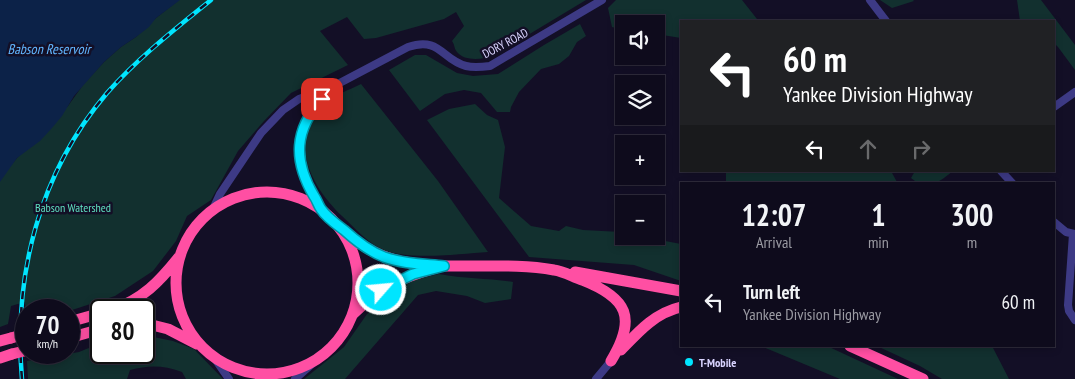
<!DOCTYPE html>
<meta charset="utf-8">
<style>
:root{--surface:#0e0b1c;--page:#171425;--text:#f1f3f6;--muted:#9b9ba3;--line:#2e2b3b}
body{margin:0;font-family:"PT Sans Narrow",sans-serif;background:var(--page);color:var(--text);height:100vh;display:flex;flex-direction:column;font-size:19px;white-space:nowrap}
*{box-sizing:border-box;margin:0}
p{font-size:16px;color:var(--muted)}
.icon{flex:none;width:28px;height:28px;fill:none;stroke:currentColor;stroke-width:2;stroke-linecap:round;stroke-linejoin:round}
.map{position:relative;flex:1;overflow:hidden}
.panel{position:absolute;left:680px;top:182px;width:375px;height:165px;display:flex;flex-direction:column;background:var(--surface);border-radius:0px;box-shadow:0 2px 8px #0003,0 0 0 1px var(--line)}
.panel>*{flex:none}
.guide{position:absolute;left:680px;top:20px;width:375px;height:152px;border-radius:0px;box-shadow:0 2px 8px #0003,0 0 0 1px var(--line);background:#202124;color:#fff;overflow:hidden}
.tools{position:absolute;left:615px;top:15px;display:grid;gap:10px}
.tools a{display:grid;place-items:center;width:50px;height:50px;border-radius:0px;background:var(--surface);box-shadow:0 2px 8px #0003,0 0 0 1px var(--line);font-size:25px}
.speed{position:absolute;left:15px;top:299px;display:flex;gap:10px;font-size:25px;font-weight:700;text-align:center}
.speed>*{display:grid;place-content:center;width:65px;height:65px;border-radius:50%;background:var(--surface);box-shadow:0 2px 8px #0003,0 0 0 1px var(--line);line-height:1}
.speed small{font-size:12px;font-weight:400}
.speed .limit{border:2px solid #111;border-radius:8px;background:#fff;color:#111}
.pin{position:absolute;display:grid;place-items:center;width:42px;height:42px;color:#fff;margin:-21px;border-radius:10px;box-shadow:0 2px 8px #0006}
.me{position:absolute;width:55px;margin:-28px;rotate:63deg;stroke-linejoin:round;filter:drop-shadow(0 0 4px #0008)}
.turn{display:flex;align-items:center;gap:18px;height:105px;padding:0 20px;font-size:22px}
.turn .icon{width:65px;height:65px;stroke-width:2.5}
.turn b{display:block;font-size:35px;line-height:42px}
.lanes{display:flex;align-items:center;height:48px;padding:0 20px;background:#0003;justify-content:center;gap:25px;direction:ltr}
.lanes .off{opacity:.35}
.eta{display:flex;justify-content:space-evenly;align-items:center;height:85px;text-align:center}
.eta b{font-size:30px;font-weight:800;line-height:35px}
ul{padding:0;list-style:none}
li{display:flex;align-items:center;gap:15px;height:70px;padding:0 20px}
li div{flex:1}
li b{display:block;font-size:19px}
li em{font-style:normal}
.map>svg:first-child{display:block}
.green{fill:#12302f}
.water{fill:#0c2248}
.lines{fill:none;stroke-linecap:round;stroke-linejoin:round}
.minor{stroke:#3d3a85;stroke-width:8}
.highway{stroke:#ff4fa3;stroke-width:11}
.rail-casing{stroke:#00e5ff;stroke-width:4.5}
.rail{stroke:#130f26;stroke-width:2.5;stroke-dasharray:8;stroke-linecap:butt}
.highway-bridge{stroke:#ff4fa3;stroke-width:11}
.route-casing{stroke:#0095a6;stroke-width:12}
.route{stroke:#00e5ff;stroke-width:9}
.poi-dot{fill:#00e5ff;stroke:#130f26;stroke-width:2}
.labels{text-anchor:middle;dominant-baseline:central;stroke-width:5;stroke-linejoin:round;paint-order:stroke}
.street-label{font-size:12px;fill:#d9d4ff;stroke:#130f26}
.park-label{font-size:12px;fill:#5fe0c0;stroke:#130f26}
.poi-label{font-size:12px;font-weight:bold;fill:#d9d4ff;stroke:#130f26;text-anchor:start}
.water-label{font-size:14px;font-style:italic;fill:#62b6ff;stroke:#130f26}
</style>
<div class="map">
<svg width="1075" height="379" viewBox="0 0 1075 379">
<rect width="100%" height="100%" fill="#130f26"/>
<!-- green -->
<path class="green" d="M 179,0 L 586,0 L 493,56 C 483,59 465,62 457,52 C 454,49 455,45 452,41 L 464,26 L 456,12 L 444,19 L 376,38 L 364,39 L 347,17 L 320,31 L 348,65 L 291,93 L 264,121 L 238,151 L 211,200 L 187,216 L 176,241 L 153,271 L 115,296 L 69,311 L 69,310 L 26,310 L 26,325 L 25,302 L 11,306 L 8,324 L 0,327 L 0,178 L 17,158 L 68,106 L 83,85 L 104,62 L 121,47 L 136,37 L 156,18 Z
M 616,0 L 742,0 L 757,19 L 761,21 L 681,21 L 681,38 L 656,34 L 656,24 L 624,24 L 624,30 L 612,27 L 608,8 Z
M 880,0 L 913,0 L 914,1 L 892,8 Z
M 1017,0 L 1041,0 L 1075,45 L 1075,70 L 1058,47 L 1054,43 L 1054,21 L 1020,21 Z
M 580,24 L 586,36 L 577,42 L 569,56 L 559,64 L 541,69 L 519,92 L 511,107 L 510,112 L 497,112 L 481,93 L 464,90 L 445,94 L 420,111 L 389,70 L 415,55 L 426,55 L 457,73 L 473,76 L 498,74 L 544,45 Z
M 361,84 L 438,181 L 488,252 C 460,254 413,260 386,251 C 368,244 356,229 342,216 C 310,185 287,141 325,104 C 334,95 349,90 361,84 Z
M 475,104 L 487,115 L 498,120 L 505,147 L 499,198 L 531,226 L 559,231 L 566,226 L 583,230 L 621,232 L 624,233 L 624,236 L 639,236 L 681,244 L 681,281 L 634,265 L 529,257 L 427,120 L 449,109 Z
M 726,171 L 891,171 L 898,184 L 726,184 Z
M 915,171 L 953,171 C 940,182 926,191 911,178 Z
M 439,274 C 464,279 489,278 513,282 L 511,299 L 485,303 L 467,296 L 436,291 L 418,295 L 345,379 L 304,379 L 344,347 L 367,314 L 392,291 L 413,280 Z
M 144,335 L 173,341 L 194,349 L 223,379 L 186,379 L 182,372 C 163,365 149,365 130,370 L 127,379 L 28,379 L 27,361 L 79,352 L 101,343 L 101,352 L 144,352 Z
M 761,346 L 827,346 L 898,379 L 840,379 Z
M 877,346 L 992,346 L 1009,379 L 942,379 L 920,366 Z"/>
<!-- water -->
<path class="water" d="M 0,0 L 180,0 L 156,18 L 149,27 L 136,37 L 121,47 L 104,62 L 74,96 L 62,116 L 52,128 L 40,141 L 17,158 L 0,182 Z"/>
<g class="lines">
<!-- minor -->
<path class="minor" d="M 870,0 L 886,21
M 1054,107 L 1075,92
M 1001,171 L 1013,184
M 214,207 L 220,194 L 261,133 L 283,110 L 299,99 L 334,86 L 408,47 C 440,36 442,60 466,66 C 474,68 482,67 490,66 L 602,0
M 321,210 C 316,199 309,190 305,179 C 297,157 297,129 311,111 C 317,102 325,95 332,87
M 1054,222 L 1066,232 L 1075,234
M 1073,234 L 1068,305 L 1069,311 L 1075,320
M 213,356 L 229,379
M 295,379 L 321,356
M 596,379 L 611,361"/>
<!-- highway -->
<path class="highway" d="M176 283a91 91 0 1 1 182 0a91 91 0 1 1-182 0Z
M 345,232 C 364,248 381,258 405,262 C 454,271 505,261 554,270 C 563,271 573,277 582,280 C 628,298 637,318 611,361
M 575,272 L 681,291
M 112,310 C 143,299 159,282 179,257
M 353,314 C 380,288 399,278 436,268
M 69,322 L 101,313
M 144,323 L 168,329 L 197,344
M 69,338 L 101,329
M 0,341 L 11,338
M 850,346 L 923,379
M 621,350 C 639,331 655,313 681,307
M 0,358 L 12,354"/>
<defs>
<path id="rail" d="M 22,379 C 13,276 39,173 107,93 C 138,58 175,29 211,0"/>
</defs>
<!-- rail casing -->
<use href="#rail" class="rail-casing"/>
<!-- rail -->
<use href="#rail" class="rail"/>
<!-- highway-bridge -->
<path class="highway-bridge" d="M 11,338 L 25,334
M 12,354 L 24,351"/>
</g>
<g class="lines">
<defs>
<path id="route" d="M 322,99 C 294,130 293,160 314,196 C 317,200 318,205 321,209 C 326,217 336,224 344,230 C 356,241 369,251 384,257 C 403,264 425,264 444,266 L 413,274 L 381,290"/>
</defs>
<!-- route casing -->
<use href="#route" class="route-casing"/>
<!-- route -->
<use href="#route" class="route"/>
</g>
<!-- markers -->
<circle class="poi-dot" cx="689" cy="362" r="5"/>
<g class="labels">
<!-- street labels -->
<g class="street-label">
<text transform="translate(505 43) rotate(-28)">DORY ROAD</text>
</g>
<!-- park labels -->
<g class="park-label">
<text x="73" y="207">Babson Watershed</text>
</g>
<!-- poi labels -->
<g class="poi-label">
<text x="699" y="362">T-Mobile</text>
</g>
<!-- water labels -->
<g class="water-label">
<text x="49" y="49">Babson Reservoir</text>
</g>
</g>
</svg>
<div class="tools">
<a><svg class="icon" aria-label="sound" viewBox="0 0 24 24"><path d="M4 9h4l5-4v14l-5-4H4zM17 9q2 3 0 6"/></svg></a>
<a><svg class="icon" aria-label="layers" viewBox="0 0 24 24"><path d="M12 4l9 5-9 5-9-5zM3 14l9 5 9-5"/></svg></a>
<a>+</a>
<a>−</a>
</div>
<div class="speed"><div>70<small>km/h</small></div><div class="limit">80</div></div>
<div class="pin" style="left:322px;top:99px;background:#d93025"><svg class="icon" aria-label="arrive" viewBox="0 0 24 24"><path d="M6 21V4h12l-3 4 3 4H6"/></svg></div>
<svg class="me" style="left:381px;top:290px" viewBox="-20 -20 40 40"><circle r="17" fill="#00e5ff" stroke="#fff" stroke-width="3"/><path d="M0-11L8 9 0 5-8 9z" fill="#fff"/></svg>
<div class="guide">
<div class="turn"><svg class="icon" aria-label="left" viewBox="0 0 24 24"><path d="M17 20v-9H6M10 6l-5 5 5 5"/></svg><div><b>60 m</b>Yankee Division Highway</div></div>
<div class="lanes"><svg class="icon" aria-label="left" viewBox="0 0 24 24"><path d="M17 20v-9H6M10 6l-5 5 5 5"/></svg><svg class="icon off" aria-label="ahead" viewBox="0 0 24 24"><path d="M12 20V5M6 11l6-6 6 6"/></svg><svg class="icon off" aria-label="right" viewBox="0 0 24 24"><path d="M7 20v-9h11M14 6l5 5-5 5"/></svg></div>
</div>
<section class="panel">
<div class="eta">
<div><b>12:07</b><p>Arrival</p></div>
<div><b>1</b><p>min</p></div>
<div><b>300</b><p>m</p></div>
</div>
<ul>
<li><svg class="icon" aria-label="left" viewBox="0 0 24 24"><path d="M17 20v-9H6M10 6l-5 5 5 5"/></svg><div><b>Turn left</b><p>Yankee Division Highway</p></div><em>60 m</em></li>
</ul>
</section>
</div>
